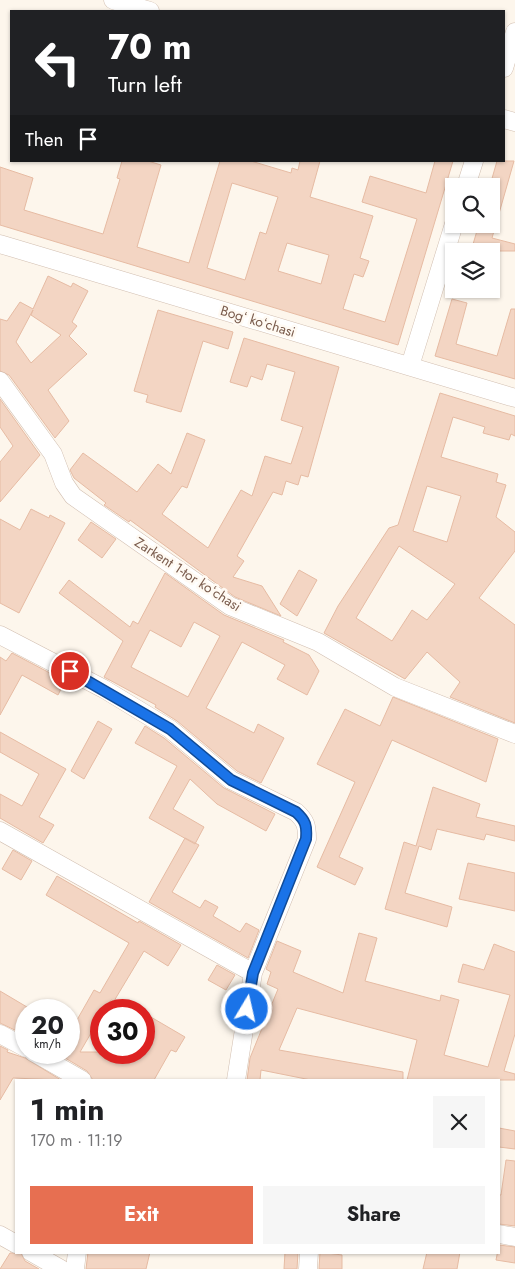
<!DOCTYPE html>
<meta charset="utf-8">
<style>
:root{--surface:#fff;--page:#f6f6f6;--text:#202124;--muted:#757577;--accent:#e76f51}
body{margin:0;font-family:Jost,sans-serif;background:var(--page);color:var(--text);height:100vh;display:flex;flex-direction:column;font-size:19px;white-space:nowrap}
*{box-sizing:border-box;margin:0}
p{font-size:16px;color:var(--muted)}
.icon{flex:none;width:28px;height:28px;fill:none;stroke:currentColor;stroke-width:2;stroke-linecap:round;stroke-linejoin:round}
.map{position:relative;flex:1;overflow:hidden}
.panel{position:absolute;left:15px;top:1079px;width:485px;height:175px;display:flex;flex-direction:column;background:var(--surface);border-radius:0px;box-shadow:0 1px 4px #0004}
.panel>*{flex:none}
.top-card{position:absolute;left:10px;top:10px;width:495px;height:152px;border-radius:0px;box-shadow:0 1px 4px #0004;background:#202124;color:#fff;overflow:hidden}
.buttons{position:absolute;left:445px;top:178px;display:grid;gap:10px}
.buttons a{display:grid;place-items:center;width:55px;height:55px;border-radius:0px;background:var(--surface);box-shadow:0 1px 4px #0004;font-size:25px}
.speed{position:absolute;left:15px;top:999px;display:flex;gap:10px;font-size:25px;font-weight:700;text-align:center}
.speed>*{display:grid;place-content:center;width:65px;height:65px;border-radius:50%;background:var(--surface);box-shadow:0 1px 4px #0004;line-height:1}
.speed small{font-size:12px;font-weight:400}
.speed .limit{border:8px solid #d22;background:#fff;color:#111}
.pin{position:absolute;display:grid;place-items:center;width:42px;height:42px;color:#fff;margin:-21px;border:2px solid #fff;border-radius:50%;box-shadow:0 1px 5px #0007}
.me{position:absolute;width:55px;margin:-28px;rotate:9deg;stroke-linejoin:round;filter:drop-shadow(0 0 4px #0008)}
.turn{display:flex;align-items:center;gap:18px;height:105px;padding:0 15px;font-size:22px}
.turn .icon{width:65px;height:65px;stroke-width:2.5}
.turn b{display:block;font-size:35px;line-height:42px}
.then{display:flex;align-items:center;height:48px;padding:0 15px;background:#0003;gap:10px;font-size:19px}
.round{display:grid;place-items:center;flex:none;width:52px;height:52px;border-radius:0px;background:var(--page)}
.summary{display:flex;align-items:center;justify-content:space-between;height:85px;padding:0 15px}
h1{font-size:30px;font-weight:700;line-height:38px}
.primary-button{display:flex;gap:10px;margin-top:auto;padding:10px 15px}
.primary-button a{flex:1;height:58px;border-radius:0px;background:var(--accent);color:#fff;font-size:20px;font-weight:700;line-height:58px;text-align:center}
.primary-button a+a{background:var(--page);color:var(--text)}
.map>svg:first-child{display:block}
.building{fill:#f3d5c3;stroke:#e6bba3;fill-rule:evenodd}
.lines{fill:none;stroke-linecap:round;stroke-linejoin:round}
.minor-casing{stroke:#d1beb0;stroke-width:19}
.minor{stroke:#fff;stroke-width:18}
.route-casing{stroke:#114b97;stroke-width:12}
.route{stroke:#1a73e8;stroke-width:9}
.labels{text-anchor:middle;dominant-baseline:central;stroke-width:5;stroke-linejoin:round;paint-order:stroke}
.street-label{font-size:14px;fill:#7a5c4d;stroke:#fffaf3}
</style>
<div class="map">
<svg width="515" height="1269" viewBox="0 0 515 1269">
<rect width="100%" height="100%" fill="#fdf6ec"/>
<!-- building -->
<path class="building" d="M 122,161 L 148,161 L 161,165 L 137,247 L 189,263 L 220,161 L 251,161 L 291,173 L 292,168 L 298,170 L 300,161 L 320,161 L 310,197 L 373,216 L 360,258 L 369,261 L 363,277 L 354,274 L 343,309 L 385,322 L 417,219 L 362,202 L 370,176 L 426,193 L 435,161 L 453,161 L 398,345 L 0,225 L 0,167 L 33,178 L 24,210 L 103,234 L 120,179 L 117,178 ZM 232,183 L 278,197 L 266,234 L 260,232 L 245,280 L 207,268 ZM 287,243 L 329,255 L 321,284 L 278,271 Z
M 497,161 L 514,161 L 492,238 L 515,244 L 515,251 L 471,251 L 479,224 L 491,224 L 491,182 Z
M 48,276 L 71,287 L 73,283 L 88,291 L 72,322 L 77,326 L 69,336 L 87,354 L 48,390 L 69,421 L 55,438 L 9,375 L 0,371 L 0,319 L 7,321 L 20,302 L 33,309 ZM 33,310 L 31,315 L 61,335 L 31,363 L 16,342 Z
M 452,299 L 467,303 L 456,344 L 497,356 L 511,309 L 515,309 L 515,379 L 435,356 Z
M 158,310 L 233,332 L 228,349 L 203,341 L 181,412 L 146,402 L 148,395 L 134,391 Z
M 244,338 L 339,367 L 308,477 L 301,475 L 298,485 L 286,481 L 282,495 L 273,492 L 237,556 L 244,561 L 233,577 L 262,586 L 281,616 L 235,597 L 130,520 L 129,522 L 104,505 L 106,503 L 74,478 L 70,470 L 83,453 L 137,492 L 158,464 L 171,474 L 187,433 L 205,440 L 187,488 L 182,486 L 162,514 L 208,548 L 241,490 L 252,496 L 265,456 L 291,464 L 303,427 L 281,420 L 295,372 L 267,364 L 262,380 L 251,376 L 247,387 L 230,382 Z
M 440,393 L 515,416 L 515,436 L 511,434 L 509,440 L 483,433 L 485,427 L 453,417 L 441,457 L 498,474 L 496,482 L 506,485 L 496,517 L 515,532 L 515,551 L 479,598 L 515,625 L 515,723 L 450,697 L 460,682 L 427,652 L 405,679 L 324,633 L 338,606 L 389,528 L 398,525 ZM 427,486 L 461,496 L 447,542 L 413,531 ZM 399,546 L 455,584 L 427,620 L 412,610 L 392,641 L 356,618 Z
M 0,399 L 40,455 L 0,502 L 0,462 L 13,446 L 0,427 Z
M 31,509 L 49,518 L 50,515 L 65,523 L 19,613 L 0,603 L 0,519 L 20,530 Z
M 91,522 L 116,539 L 102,558 L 78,540 Z
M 299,570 L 317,580 L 297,616 L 280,604 Z
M 165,573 L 224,615 L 284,640 L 283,642 L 309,655 L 319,671 L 307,695 L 277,679 L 285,665 L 242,642 L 206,708 L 254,733 L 258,724 L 284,738 L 261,783 L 237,771 L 177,721 L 155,707 L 156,705 L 104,677 L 123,641 L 59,593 L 69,580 L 130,627 L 133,621 L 138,624 ZM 194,622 L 220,636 L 188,697 L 131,667 L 150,630 L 181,647 Z
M 12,653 L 65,681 L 58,695 L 22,675 L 0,715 L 0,657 L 6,661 Z
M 393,697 L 498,739 L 486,782 L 392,740 L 339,857 L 363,868 L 355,885 L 317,867 L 355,782 L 317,764 L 345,709 L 380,726 Z
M 98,721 L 112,729 L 84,779 L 71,771 Z
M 145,726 L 164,738 L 224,788 L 275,814 L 266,831 L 217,804 L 190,779 L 173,809 L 204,827 L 195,844 L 149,818 L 177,766 L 135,743 Z
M 0,732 L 66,769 L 39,817 L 54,825 L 43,843 L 0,818 L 0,794 L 22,806 L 39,774 L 0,752 Z
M 433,787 L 480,804 L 476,817 L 515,826 L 515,841 L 486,834 L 484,840 L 437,829 L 431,850 L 419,846 L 405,893 L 452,907 L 447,927 L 385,909 L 404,842 L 416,846 Z
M 185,838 L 199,845 L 172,892 L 200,908 L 205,900 L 218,907 L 213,916 L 240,932 L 246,923 L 259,930 L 248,958 L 149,902 Z
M 13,850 L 32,861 L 21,880 L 2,869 Z
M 468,863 L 515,873 L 515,911 L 459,899 Z
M 57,876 L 138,923 L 139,921 L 181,945 L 168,966 L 144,951 L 114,1001 L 111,1000 L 105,1010 L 101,1010 L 101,1016 L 80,1052 L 144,1052 L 144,1013 L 185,1037 L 176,1052 L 171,1050 L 154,1080 L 93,1080 L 87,1071 L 55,1052 L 69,1052 L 69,1034 L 94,990 L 100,993 L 129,943 L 46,895 Z
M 359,933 L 377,938 L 365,981 L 440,1001 L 441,995 L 459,1000 L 444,1055 L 488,1067 L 510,995 L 458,982 L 463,964 L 484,970 L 494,944 L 515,952 L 515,1034 L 504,1071 L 515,1074 L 515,1080 L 407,1080 L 417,1040 L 297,1008 L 279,1050 L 403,1072 L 403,1080 L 311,1080 L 261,1070 L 260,1080 L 247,1080 L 250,1058 L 278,989 L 267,984 L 271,972 L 266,969 L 277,941 L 301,951 L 293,972 L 343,993 Z
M 217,965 L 235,975 L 226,990 L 208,980 Z
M 0,991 L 32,1010 L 26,1010 L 26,1019 L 19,1032 L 0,1023 Z
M 0,1046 L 8,1050 L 7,1052 L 25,1058 L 61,1080 L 13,1078 L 0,1100 Z
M 499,1128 L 515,1131 L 515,1149 L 499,1147 Z
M 506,1160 L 515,1161 L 515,1226 L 499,1224 L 499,1195 L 501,1195 Z
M 499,1245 L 515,1247 L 515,1263 L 496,1260 Z
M 88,1252 L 150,1252 L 146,1269 L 86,1269 Z
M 285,1252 L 298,1252 L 297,1269 L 284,1269 Z
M 320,1252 L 342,1255 L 342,1269 L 319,1269 Z
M 427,1252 L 460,1252 L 457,1269 L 423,1269 Z
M 10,1253 L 21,1253 L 25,1261 L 39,1269 L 0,1269 Z"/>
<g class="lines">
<defs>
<path id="minor" d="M 113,0 L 150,11
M 504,68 L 515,32
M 504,119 L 515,122
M 466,186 L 474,161
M 0,244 L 515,398
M 410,366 L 454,224
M 0,381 L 53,454 L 64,483 L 73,496 L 230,606 L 318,642 L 395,687 L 515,734
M 0,635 L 104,689 L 170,729 L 231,780 L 296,812 C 306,821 307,826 307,839 L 253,973 L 0,831
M 0,1034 L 26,1048
M 33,1052 L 82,1080
M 236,1080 L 253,973
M 499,1234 L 515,1237
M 0,1235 L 16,1244
M 31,1252 L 61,1269
M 75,1269 L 77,1252
M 308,1269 L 309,1252"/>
</defs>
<!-- minor casing -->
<use href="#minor" class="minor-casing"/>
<!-- minor -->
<use href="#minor" class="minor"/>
</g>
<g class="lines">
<defs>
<path id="route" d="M 70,671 L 170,729 L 231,780 L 296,812 C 306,821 307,826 306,839 L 253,973 L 247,1009"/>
</defs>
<!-- route casing -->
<use href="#route" class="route-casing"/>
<!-- route -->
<use href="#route" class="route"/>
</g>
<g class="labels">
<!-- street labels -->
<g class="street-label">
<text transform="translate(258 321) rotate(17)">Bogʻ koʻchasi</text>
<text transform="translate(188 574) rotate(33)">Zarkent 1-tor koʻchasi</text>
</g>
</g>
</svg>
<div class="buttons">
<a><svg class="icon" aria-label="search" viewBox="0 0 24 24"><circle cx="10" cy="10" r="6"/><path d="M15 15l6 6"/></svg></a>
<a><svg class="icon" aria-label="layers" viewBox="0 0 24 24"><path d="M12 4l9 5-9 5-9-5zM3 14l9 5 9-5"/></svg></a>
</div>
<div class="speed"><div>20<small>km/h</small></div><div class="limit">30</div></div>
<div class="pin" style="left:70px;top:671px;background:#d93025"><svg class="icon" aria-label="arrive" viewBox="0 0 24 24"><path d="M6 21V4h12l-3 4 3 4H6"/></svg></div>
<svg class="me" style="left:247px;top:1009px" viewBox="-20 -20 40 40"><circle r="17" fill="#1a73e8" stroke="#fff" stroke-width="3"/><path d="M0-11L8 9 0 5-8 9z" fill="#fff"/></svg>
<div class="top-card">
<div class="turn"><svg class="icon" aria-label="left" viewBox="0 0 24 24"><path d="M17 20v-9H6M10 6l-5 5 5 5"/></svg><div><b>70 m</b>Turn left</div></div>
<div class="then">Then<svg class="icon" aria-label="arrive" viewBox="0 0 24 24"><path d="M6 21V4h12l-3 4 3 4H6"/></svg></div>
</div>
<section class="panel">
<div class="summary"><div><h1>1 min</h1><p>170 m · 11:19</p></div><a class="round"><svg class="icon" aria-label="close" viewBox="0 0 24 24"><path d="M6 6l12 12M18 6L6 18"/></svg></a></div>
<div class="primary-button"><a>Exit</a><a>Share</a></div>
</section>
</div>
